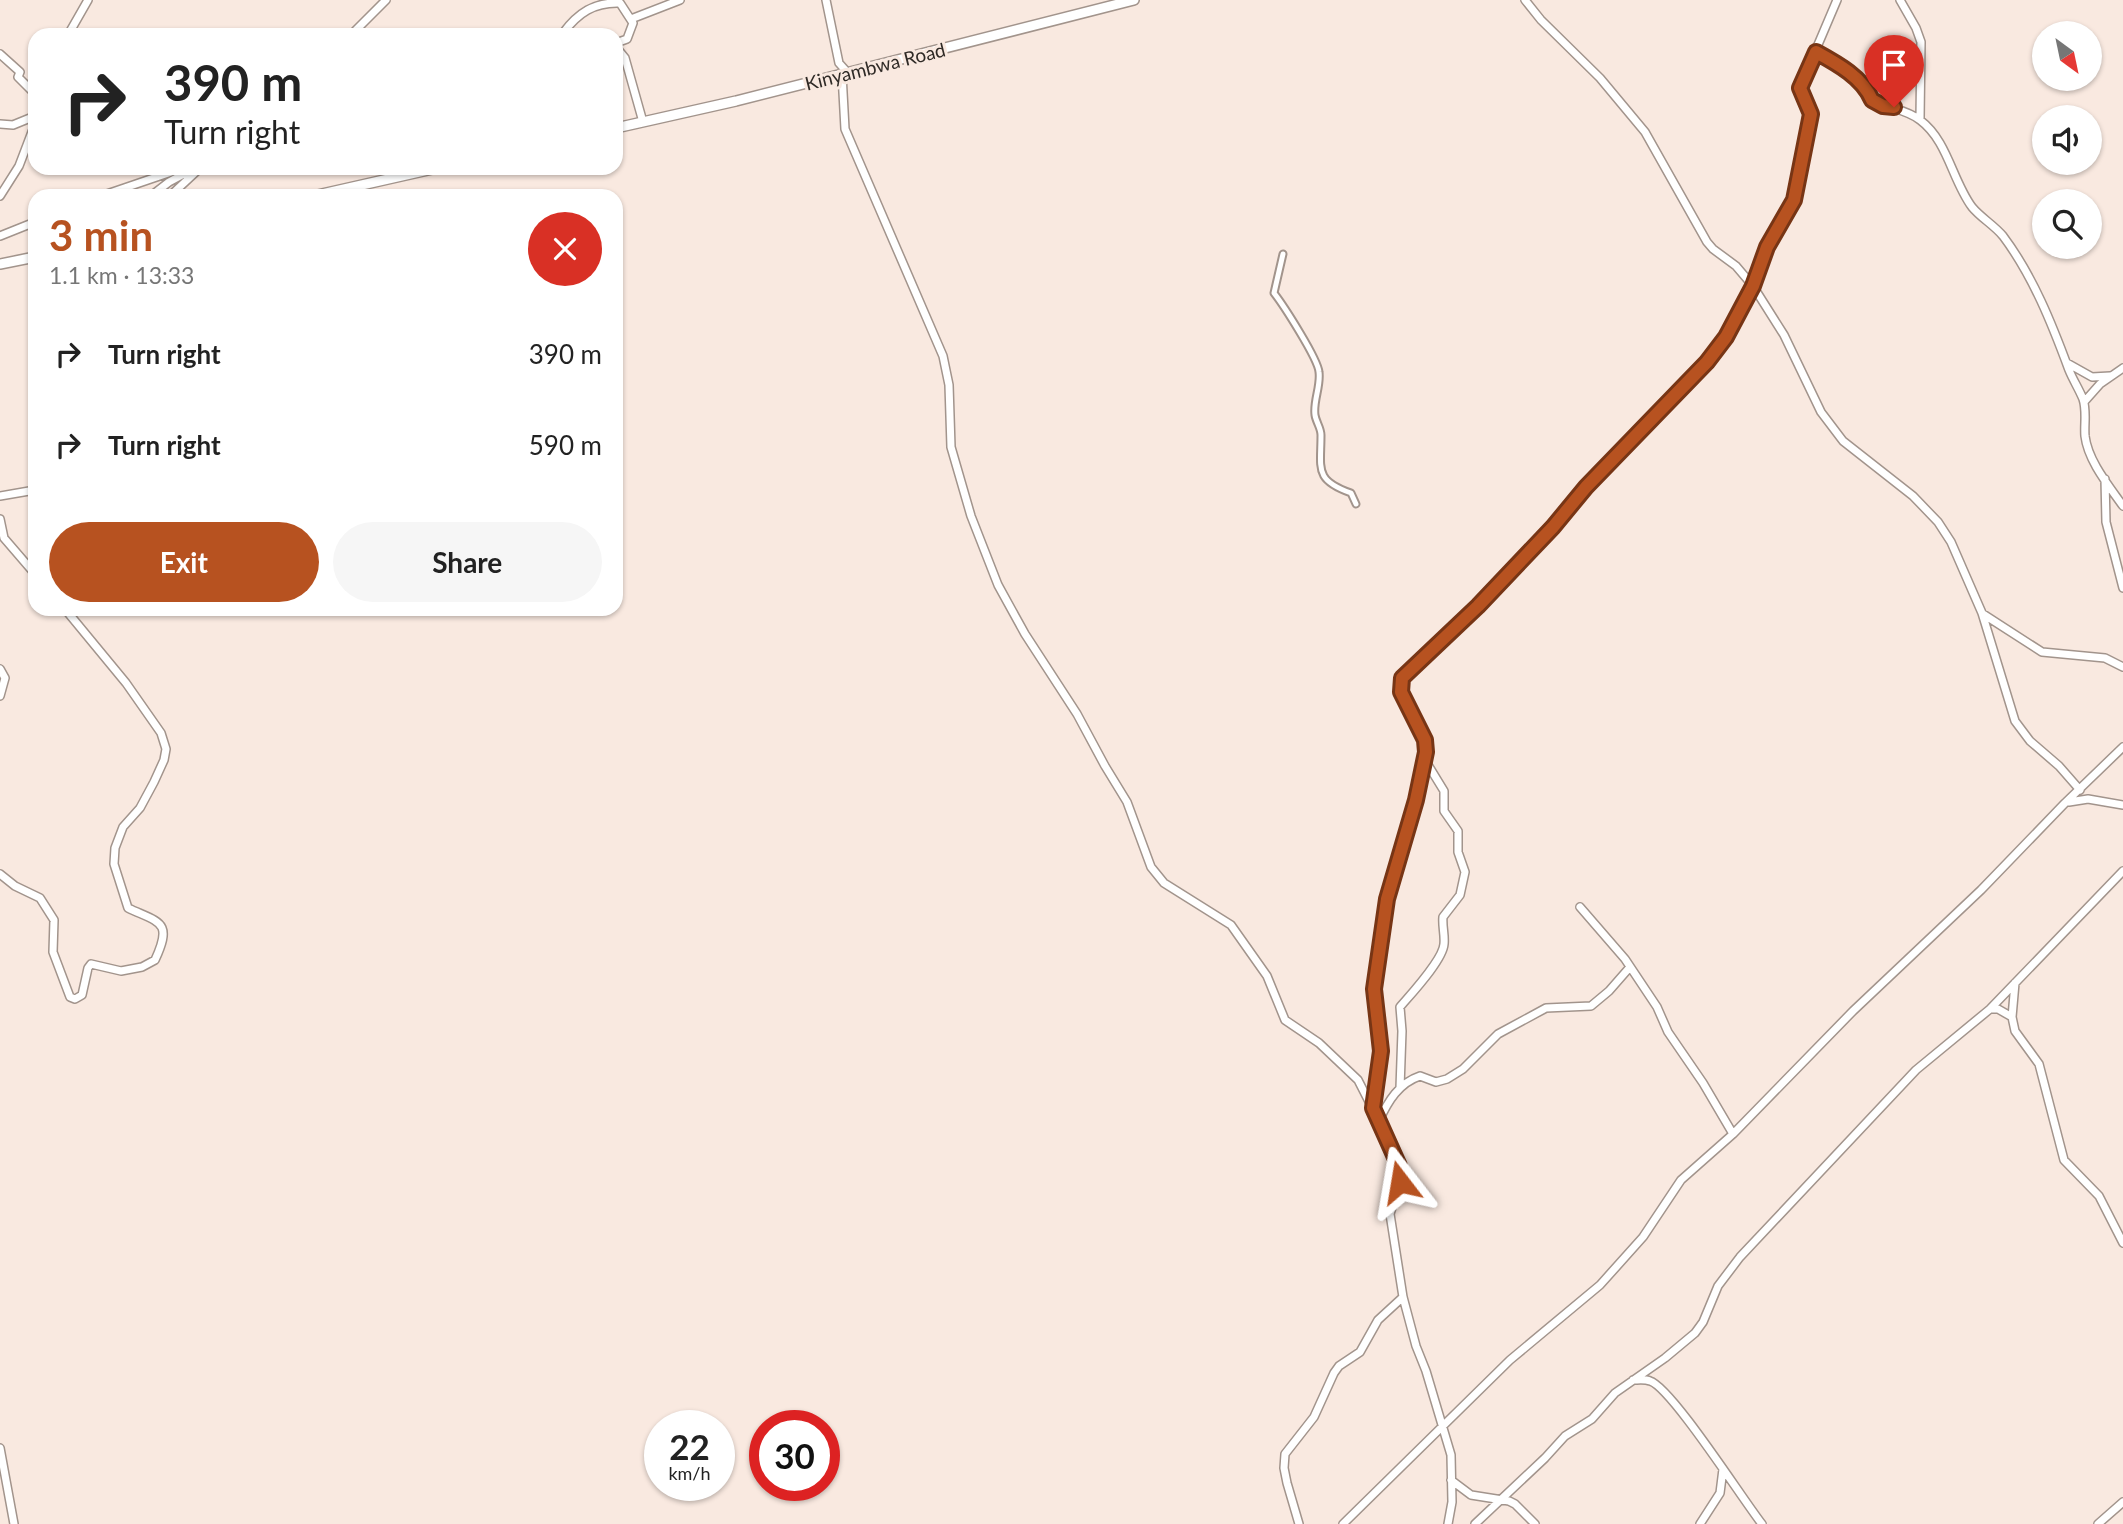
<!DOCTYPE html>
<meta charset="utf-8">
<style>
:root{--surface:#fff;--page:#f6f6f6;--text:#222;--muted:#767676;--accent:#b75220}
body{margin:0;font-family:Lato,sans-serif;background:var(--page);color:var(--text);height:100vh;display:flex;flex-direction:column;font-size:26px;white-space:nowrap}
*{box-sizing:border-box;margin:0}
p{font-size:23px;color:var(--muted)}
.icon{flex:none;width:38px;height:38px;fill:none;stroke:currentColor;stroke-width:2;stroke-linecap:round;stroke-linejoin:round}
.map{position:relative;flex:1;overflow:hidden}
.drawer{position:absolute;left:28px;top:189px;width:595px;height:427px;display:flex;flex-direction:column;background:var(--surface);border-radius:21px;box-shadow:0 2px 5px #0004}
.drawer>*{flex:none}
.hud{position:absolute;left:28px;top:28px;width:595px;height:147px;border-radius:21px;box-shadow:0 2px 5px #0004;background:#fff;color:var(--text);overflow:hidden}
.needle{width:46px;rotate:147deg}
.tools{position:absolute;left:2032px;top:21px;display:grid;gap:14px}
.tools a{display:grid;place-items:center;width:70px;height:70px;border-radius:50%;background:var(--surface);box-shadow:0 2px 5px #0004;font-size:35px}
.speed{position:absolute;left:644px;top:1410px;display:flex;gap:14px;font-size:35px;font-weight:700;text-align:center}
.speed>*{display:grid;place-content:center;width:91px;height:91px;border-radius:50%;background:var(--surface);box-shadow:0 2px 5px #0004;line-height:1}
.speed small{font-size:18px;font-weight:400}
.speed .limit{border:10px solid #d22;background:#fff;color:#111}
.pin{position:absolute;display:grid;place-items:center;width:60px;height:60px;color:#fff;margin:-72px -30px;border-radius:50% 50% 50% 0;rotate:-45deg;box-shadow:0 0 7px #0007}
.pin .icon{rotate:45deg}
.me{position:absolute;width:77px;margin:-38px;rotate:346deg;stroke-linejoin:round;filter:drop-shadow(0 0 5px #0008)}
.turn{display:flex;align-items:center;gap:24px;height:147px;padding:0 21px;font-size:32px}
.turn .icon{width:91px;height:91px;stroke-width:2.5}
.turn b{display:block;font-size:49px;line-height:60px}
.round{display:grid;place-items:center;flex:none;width:74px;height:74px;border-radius:37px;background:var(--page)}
.summary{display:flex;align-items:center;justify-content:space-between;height:119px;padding:0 21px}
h1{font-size:42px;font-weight:700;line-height:52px;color:var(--accent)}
.cta{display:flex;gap:14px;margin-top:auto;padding:14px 21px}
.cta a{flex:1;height:80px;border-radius:42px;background:var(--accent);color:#fff;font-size:28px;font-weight:700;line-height:80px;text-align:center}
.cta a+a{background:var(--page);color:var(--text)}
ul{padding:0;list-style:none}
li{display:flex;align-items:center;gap:21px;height:91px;padding:0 21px}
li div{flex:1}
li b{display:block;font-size:26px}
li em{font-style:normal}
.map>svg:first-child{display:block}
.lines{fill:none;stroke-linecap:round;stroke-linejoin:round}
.pedestrian-casing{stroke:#a2948c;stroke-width:9}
.minor-casing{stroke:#a2948c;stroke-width:10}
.tertiary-casing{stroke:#a2948c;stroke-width:12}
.pedestrian{stroke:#fff;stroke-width:5}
.minor{stroke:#fff;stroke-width:7}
.tertiary{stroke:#fff;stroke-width:9}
.route-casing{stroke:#773515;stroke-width:18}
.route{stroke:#b75220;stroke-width:12}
.labels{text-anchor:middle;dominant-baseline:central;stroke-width:6;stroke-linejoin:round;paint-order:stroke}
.street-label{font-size:19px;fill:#2f2a26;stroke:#f9e9e0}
</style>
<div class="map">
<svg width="2123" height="1524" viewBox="0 0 2123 1524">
<rect width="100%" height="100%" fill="#f9e9e0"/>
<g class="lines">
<defs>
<path id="pedestrian" d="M 1283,254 L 1274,293 C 1284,306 1318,359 1319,372 C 1321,386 1313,401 1315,415 C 1316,422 1321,428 1321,435 C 1321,469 1314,480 1351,493 L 1356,504"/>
<path id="minor" d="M 826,0 L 839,63 L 848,73
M 1525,0 L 1541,20 L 1600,78 L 1645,132 L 1707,242 L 1713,249 L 1736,266 L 1753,286 L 1784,335 L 1821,412 L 1843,441 L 1913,496 L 1938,522 L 1951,542 L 1982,613 L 2015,721 L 2030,741 L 2059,766 L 2080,790
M 1900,0 L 1916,28 L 1921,42 L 1920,119
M 631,19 L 680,0
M 563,33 C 578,13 594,2 620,3 L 633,23 L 627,39 L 616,43
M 68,35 L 88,0
M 351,35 L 386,0
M 556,35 L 563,33 L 587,35
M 616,47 L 625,58 L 643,122
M 1817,52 C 1837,64 1863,78 1872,100 C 1887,108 1906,109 1920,120 C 1948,141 1952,180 1972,207 C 1981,218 1994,225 2003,236 C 2033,276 2052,324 2069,370 C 2073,380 2079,389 2083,399 C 2087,411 2084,424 2085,436 C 2088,461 2109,486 2123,506
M 0,54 L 20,72 L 18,77 L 35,94
M 842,74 L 845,129 L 943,356 L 949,385 L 951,447 L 971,516 L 998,585 L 1025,634 L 1077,714 L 1105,766 L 1127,802 L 1151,867 L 1164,883 L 1231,925 L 1267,976 L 1285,1020 L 1319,1043 L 1358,1080 L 1383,1129 L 1401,1176 L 1390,1214 L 1403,1297 L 1416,1346 L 1426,1371 L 1451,1455 L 1452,1502 L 1448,1524
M 0,124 L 13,125 L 35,116
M 0,196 L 19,166 L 35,124
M 101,196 L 183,168
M 151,196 L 169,182 L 195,168
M 170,196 L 200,168
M 0,236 L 35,222
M 2067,363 L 2092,377 L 2110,376
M 2084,402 L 2100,384 L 2123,368
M 2105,479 L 2106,522 L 2123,588
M 0,496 L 35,490
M 0,519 L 4,538 L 35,574
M 1983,614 L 2042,652 L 2105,658 L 2123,667
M 0,669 L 5,678 L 0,696
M 2069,802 L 2088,799 L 2123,805
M 0,874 L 15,886 L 40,898 L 54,920 L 53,952 L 70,997 L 75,999 L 82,995 L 88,968 L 91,964 L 121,971 L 142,967 L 155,960 C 173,921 160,923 128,908 L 114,864 L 115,848 L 123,827 L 140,808 L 154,782 L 164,760 L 166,749 L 161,733 L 126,683 L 65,609
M 1580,907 L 1625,959 L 1657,1007 L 1668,1032 L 1703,1083 L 1733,1134
M 1990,1009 L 1998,1009 L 2012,1017 L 2015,1031 L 2039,1064 L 2064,1160 L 2099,1196 L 2123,1243
M 2012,1017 L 2015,983
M 1400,1088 L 1402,1031 L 1400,1007 C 1411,994 1443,960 1444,944 C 1445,935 1442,926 1443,917 L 1460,895 L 1465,872 L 1458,852 L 1458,831 L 1444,811 L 1444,791 L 1425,760
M 1373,1105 L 1381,1051 L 1375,1003 L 1374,977 L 1387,899 L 1416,800 L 1426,752 L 1425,740 L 1401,692 L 1402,678 L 1478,606 L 1553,527 L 1586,487 L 1707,362 L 1726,337 L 1753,286 L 1767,247 L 1794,200 L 1811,114 L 1800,87 L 1837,0
M 1379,1121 C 1388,1101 1399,1083 1420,1076 L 1436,1082 L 1447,1079 L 1463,1069 L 1498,1034 L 1546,1008 L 1591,1006 L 1609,991 L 1630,967
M 1633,1380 C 1638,1380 1645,1379 1650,1381 C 1671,1387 1743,1500 1762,1524
M 0,1448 L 14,1524
M 1451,1480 L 1471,1495 L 1509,1501 L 1515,1504 L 1535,1524
M 1299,1524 L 1287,1483 L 1284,1468 L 1285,1454 L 1314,1417 L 1334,1373 L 1339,1366 L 1360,1352 L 1378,1320 L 1403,1297
M 1343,1524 L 1510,1360 L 1600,1285 L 1643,1237 L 1681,1180 L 1733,1134 L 1853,1011 L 1981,890 L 2065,803 L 2123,747
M 1475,1524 L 1545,1458 L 1565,1436 L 1592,1419 L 1615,1393 L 1665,1358 L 1695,1333 L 1703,1322 L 1718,1286 L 1740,1257 L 1916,1070 L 1990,1009 L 2123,871
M 1700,1524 L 1720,1493 L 1723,1469
M 2098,1524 L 2123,1502"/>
<path id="tertiary" d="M 616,128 L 736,101 L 1134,0
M 313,196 L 437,168
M 0,264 L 35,257"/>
</defs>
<!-- pedestrian casing -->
<use href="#pedestrian" class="pedestrian-casing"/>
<!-- minor casing -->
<use href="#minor" class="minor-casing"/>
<!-- tertiary casing -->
<use href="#tertiary" class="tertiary-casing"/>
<!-- pedestrian -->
<use href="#pedestrian" class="pedestrian"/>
<!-- minor -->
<use href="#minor" class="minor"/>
<!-- tertiary -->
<use href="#tertiary" class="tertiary"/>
</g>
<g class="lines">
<defs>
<path id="route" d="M 1400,1182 L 1401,1176 L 1399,1166 L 1373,1108 L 1381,1051 L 1374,989 L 1387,899 L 1416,800 L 1426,752 L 1425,740 L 1401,692 L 1402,678 L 1478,606 L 1553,527 L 1586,487 L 1707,362 L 1726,337 L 1753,286 L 1767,247 L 1794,200 L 1811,114 L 1800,88 L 1816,52 C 1838,64 1863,78 1872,100 L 1883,106 L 1894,107"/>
</defs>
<!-- route casing -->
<use href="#route" class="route-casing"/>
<!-- route -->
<use href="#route" class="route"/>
</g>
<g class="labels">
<!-- street labels -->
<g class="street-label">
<text transform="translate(875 66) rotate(-14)">Kinyambwa Road</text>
</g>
</g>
</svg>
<div class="tools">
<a><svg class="needle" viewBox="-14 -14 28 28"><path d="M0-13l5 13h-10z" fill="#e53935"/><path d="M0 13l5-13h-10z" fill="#767676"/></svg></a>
<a><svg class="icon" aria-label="sound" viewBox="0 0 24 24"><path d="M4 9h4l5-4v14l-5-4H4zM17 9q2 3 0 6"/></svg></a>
<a><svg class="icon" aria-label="search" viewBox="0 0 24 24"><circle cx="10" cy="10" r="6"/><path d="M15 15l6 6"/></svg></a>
</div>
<div class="speed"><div>22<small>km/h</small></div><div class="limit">30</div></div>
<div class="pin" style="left:1894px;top:107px;background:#d93025"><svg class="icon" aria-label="arrive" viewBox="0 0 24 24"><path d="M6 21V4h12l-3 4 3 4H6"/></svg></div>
<svg class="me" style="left:1400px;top:1182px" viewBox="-20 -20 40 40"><path d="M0-17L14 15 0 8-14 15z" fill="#b75220" stroke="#fff" stroke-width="4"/></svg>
<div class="hud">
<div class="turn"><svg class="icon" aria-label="right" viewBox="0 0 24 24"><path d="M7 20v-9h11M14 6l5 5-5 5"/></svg><div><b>390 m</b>Turn right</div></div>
</div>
<section class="drawer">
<div class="summary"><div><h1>3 min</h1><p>1.1 km · 13:33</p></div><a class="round" style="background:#d93025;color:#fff"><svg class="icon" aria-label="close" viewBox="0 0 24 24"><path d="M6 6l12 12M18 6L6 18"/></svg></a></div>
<ul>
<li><svg class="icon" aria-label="right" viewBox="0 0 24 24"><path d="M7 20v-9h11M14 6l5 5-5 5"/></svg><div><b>Turn right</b></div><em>390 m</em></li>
<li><svg class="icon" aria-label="right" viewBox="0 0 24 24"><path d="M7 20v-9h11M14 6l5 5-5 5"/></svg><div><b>Turn right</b></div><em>590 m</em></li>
</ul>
<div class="cta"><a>Exit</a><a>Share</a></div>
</section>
</div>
